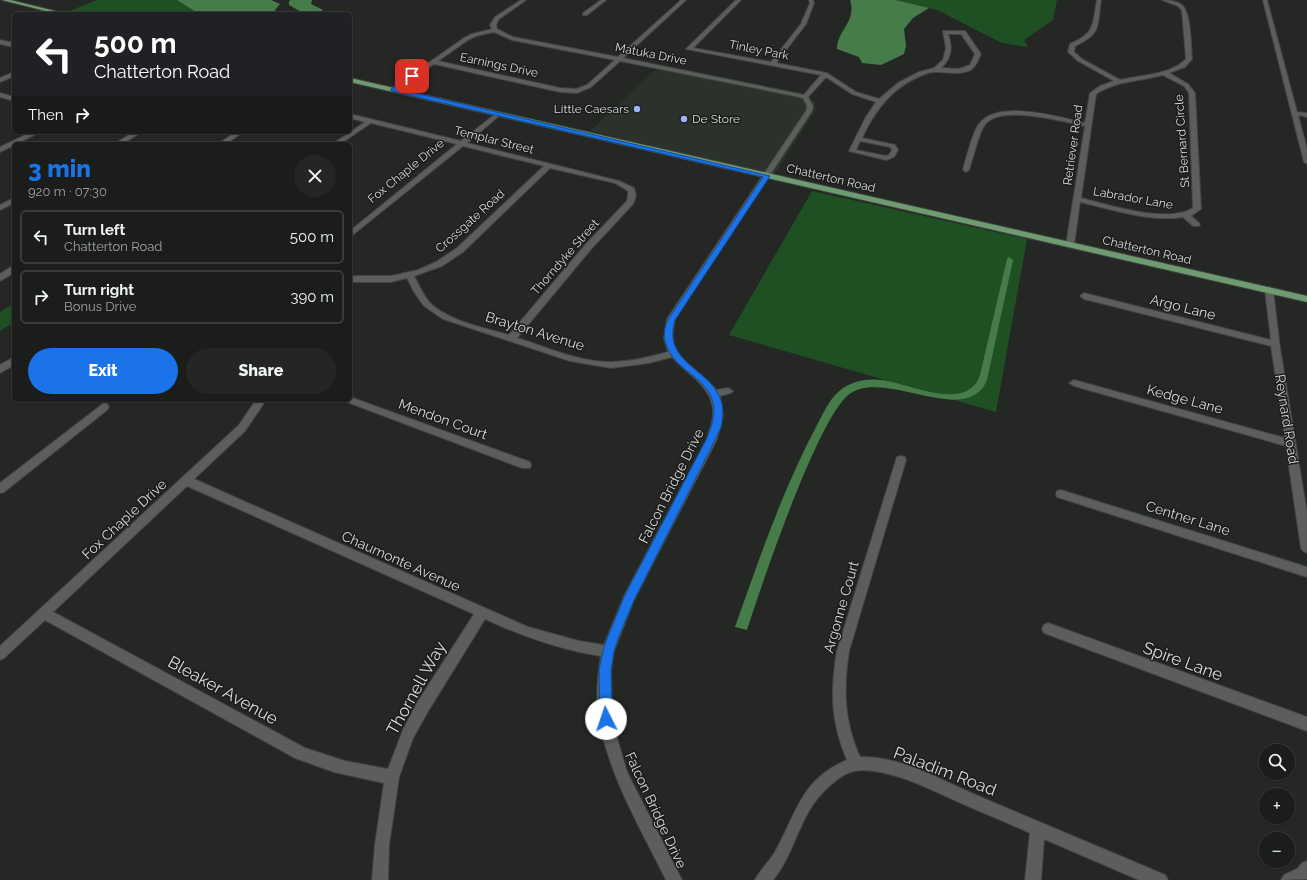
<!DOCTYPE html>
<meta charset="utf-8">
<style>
:root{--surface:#1b1d1b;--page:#242624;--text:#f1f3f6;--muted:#a0a2a3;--line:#393b3a;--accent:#1a73e8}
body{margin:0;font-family:Raleway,sans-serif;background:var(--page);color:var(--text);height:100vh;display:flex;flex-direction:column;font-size:15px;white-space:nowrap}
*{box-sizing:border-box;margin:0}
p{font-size:13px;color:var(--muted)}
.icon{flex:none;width:22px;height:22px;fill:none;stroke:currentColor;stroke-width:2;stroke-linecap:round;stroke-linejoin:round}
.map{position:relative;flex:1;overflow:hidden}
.panel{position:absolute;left:12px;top:142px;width:340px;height:260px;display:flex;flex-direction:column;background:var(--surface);border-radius:6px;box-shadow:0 1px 3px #0004,0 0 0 1px var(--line)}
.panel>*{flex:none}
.hud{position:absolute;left:12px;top:12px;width:340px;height:122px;border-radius:6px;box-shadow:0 1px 3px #0004,0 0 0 1px var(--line);background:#202124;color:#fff;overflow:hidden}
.fabs{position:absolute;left:1259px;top:744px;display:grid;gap:8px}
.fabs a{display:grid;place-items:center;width:36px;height:36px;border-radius:50%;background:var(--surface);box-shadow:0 1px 3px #0004,0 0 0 1px var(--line);font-size:20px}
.pin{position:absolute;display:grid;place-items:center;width:34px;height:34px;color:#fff;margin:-17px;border-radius:8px;box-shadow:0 2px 6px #0006}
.me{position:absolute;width:44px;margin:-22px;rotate:356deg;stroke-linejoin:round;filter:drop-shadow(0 0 3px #0008)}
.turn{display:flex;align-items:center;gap:14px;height:84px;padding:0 16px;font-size:18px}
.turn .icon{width:52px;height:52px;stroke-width:2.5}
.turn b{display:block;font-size:28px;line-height:34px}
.then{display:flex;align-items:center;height:38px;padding:0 16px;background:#0003;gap:8px;font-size:15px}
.round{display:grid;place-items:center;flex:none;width:42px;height:42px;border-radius:21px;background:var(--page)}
.summary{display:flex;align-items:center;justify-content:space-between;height:68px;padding:0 16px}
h1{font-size:24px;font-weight:800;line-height:30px;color:var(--accent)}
.button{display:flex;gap:8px;margin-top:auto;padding:8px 16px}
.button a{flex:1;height:46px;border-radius:24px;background:var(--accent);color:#fff;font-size:16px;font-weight:800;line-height:46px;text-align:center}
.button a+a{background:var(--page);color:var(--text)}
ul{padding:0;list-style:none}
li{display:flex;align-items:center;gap:12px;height:54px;margin:0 8px 6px;padding:0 8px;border:2px solid var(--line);border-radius:6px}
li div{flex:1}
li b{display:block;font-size:15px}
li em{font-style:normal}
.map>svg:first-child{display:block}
.built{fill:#2b322b}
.green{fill:#1e5023}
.water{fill:#467c49}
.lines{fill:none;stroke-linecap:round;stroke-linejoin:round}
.minor-casing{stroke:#424442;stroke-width:2}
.primary-casing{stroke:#424442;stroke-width:2}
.minor{fill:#5b5e5b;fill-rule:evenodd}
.primary{fill:#6e9c70;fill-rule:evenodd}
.route{fill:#1a73e8;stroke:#114b97}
.poi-dot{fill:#9eb3fd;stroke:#1b1d1b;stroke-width:1.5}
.labels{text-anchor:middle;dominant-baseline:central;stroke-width:3;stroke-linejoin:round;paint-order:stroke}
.far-street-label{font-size:12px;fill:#d7d9d7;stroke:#1b1d1b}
.far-poi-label{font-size:12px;fill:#d7d9d7;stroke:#1b1d1b;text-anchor:end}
.street-label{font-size:14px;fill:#d7d9d7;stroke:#1b1d1b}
.near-street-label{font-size:17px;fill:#d7d9d7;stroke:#1b1d1b}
</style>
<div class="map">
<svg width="1307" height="880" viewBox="0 0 1307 880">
<rect width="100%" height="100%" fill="#242724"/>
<!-- built -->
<path class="built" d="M 660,65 L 798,92 L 814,101 L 816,110 L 774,175 L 590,131 Z"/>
<!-- green -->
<path class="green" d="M 97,0 L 177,0 L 199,14 L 74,14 L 67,12 Z
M 896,0 L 1057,0 L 1053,20 L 1024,40 L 1028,47 L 1002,43 L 937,10 Z
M 812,191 L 1027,239 L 996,412 L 729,335 Z
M 14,303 L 14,322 L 0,331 L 0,312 Z"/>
<!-- water -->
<path class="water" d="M 177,0 L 271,0 L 280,4 L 275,10 L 277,14 L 199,14 Z
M 291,0 L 312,0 L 311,4 L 323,10 C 311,20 300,11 289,5 L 289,1 Z
M 850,0 L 896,0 L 929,8 L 913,18 L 904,29 L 906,46 L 904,54 L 881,65 L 862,63 L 859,57 L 837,49 C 837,30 857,22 850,0 Z
M 1009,257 L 1013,260 L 987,380 C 967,428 888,370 851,393 C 820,411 760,589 747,630 L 735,627 C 759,559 783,489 817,425 C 824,412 830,397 843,388 C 853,381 868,378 881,380 C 906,382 967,414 980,375 L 1007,259 Z"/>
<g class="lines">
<defs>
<path id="minor" d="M 521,0 L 526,0 L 499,19 L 496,25 L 497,29 L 513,37 L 618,57 L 681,0 L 686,0 L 623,58 L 804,95 L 821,75 L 686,49 L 736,0 L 741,0 L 693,48 L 771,62 L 801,24 L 810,3 L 809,0 L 813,0 L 814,3 L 806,24 L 776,63 L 827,73 L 856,92 L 879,99 L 898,83 L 919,72 L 934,68 L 943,60 L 946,48 L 943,31 L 965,31 L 981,54 C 979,58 977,64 973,68 C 962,78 941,69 928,73 C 895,84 876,108 862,138 L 895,145 L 898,150 L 894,157 L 886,160 L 849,151 L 866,117 L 876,102 L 852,94 L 826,77 L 808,97 L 813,106 L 812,111 L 675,319 C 674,325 672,332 673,338 C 674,361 704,373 716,390 L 728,388 L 733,391 L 731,393 L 720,396 L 723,415 L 717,439 L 634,600 L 614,651 L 611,670 L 612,710 L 614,728 L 627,772 L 682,880 L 666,880 C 642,831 613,783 601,729 C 595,706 597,679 601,656 C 560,650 522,636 485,619 L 427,713 L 413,738 L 399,777 L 389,845 L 388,880 L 372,880 L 375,845 L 384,783 L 334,772 L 295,758 L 45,620 L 4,658 L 0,660 L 0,646 L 239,425 L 256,400 L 266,400 L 245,431 L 194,479 L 528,627 L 579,641 L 604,645 L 625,594 L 707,439 C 709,431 713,422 713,414 C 714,387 688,375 672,357 L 649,363 L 611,368 L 570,361 L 443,319 L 424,306 L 414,292 L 407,278 L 391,282 L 350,282 L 350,276 L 391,276 L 418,270 L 436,262 L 457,248 L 544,166 L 463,146 L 350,237 L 350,231 L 457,144 L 371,123 L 340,144 L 333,144 L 365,122 L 350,118 L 350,114 L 461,141 L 498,112 L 500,113 L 500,115 L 467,143 L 619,181 L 634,188 L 636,196 L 633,204 L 592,248 L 517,338 C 547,347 578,362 610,362 C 629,362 650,357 668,352 L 664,339 L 667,319 L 806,111 L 807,106 L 803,98 L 790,95 L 620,61 L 591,87 L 577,93 L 560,92 L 434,64 L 395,91 L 391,91 L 391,89 L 464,38 L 472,34 L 492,29 L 490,25 L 495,17 ZM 494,32 L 512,40 L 615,60 L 587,85 L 576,89 L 560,88 L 438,61 L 468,40 L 476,36 ZM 948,34 L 961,34 L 975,54 L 970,65 L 959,69 L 941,68 C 952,58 953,47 948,34 ZM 860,141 L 890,147 L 892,150 L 889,155 L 886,156 L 856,150 ZM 550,168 L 615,183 L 628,191 L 628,196 L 627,201 L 586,244 L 509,335 C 485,328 448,321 430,303 C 423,295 419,285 414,276 L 442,266 L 463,252 ZM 187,486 L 474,614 L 417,703 L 403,730 L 388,769 L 345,761 L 305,748 L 53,612 Z
M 601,0 L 606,0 L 587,15 L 583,15 L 583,13 Z
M 1097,0 L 1101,0 C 1097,27 1102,33 1075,46 L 1074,52 L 1082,59 L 1120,80 C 1141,75 1171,75 1186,59 L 1182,11 L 1178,6 L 1162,0 C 1168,0 1177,1 1182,5 C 1191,12 1191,47 1192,59 L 1185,67 L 1169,73 L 1188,84 L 1195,93 L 1201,209 L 1191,216 L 1200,224 L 1199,226 L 1193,226 L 1183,217 C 1149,222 1113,210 1080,202 L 1074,245 L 1070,247 L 1066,245 L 1085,126 C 1063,122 998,103 984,126 C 978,136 973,158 969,170 L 966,172 L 963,170 C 966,159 973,131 979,124 C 998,99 1059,117 1085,123 L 1090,93 L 1100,86 L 1114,81 L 1078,61 L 1068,52 L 1070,44 C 1096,32 1092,26 1097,0 ZM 1163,75 L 1184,86 L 1189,93 L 1193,208 C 1167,224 1109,205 1081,198 L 1096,94 C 1116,81 1140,81 1163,75 Z
M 1263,0 L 1267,0 L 1297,112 L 1307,113 L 1307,117 L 1298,115 L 1307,149 L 1307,164 L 1304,162 Z
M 0,40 L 14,43 L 14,47 L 0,44 Z
M 14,72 L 14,76 L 0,82 L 0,78 Z
M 0,93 L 14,97 L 14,101 L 0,97 Z
M 32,132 L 40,132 L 0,152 L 0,147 Z
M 134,132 L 142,132 L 122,144 L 114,144 Z
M 236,132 L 243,132 L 226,144 L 218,144 Z
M 14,198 L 14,203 L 0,210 L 0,205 Z
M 11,267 L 14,267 L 14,273 L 0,281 L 0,274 Z
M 1269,287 L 1273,290 L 1280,348 L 1307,513 L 1307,553 L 1303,551 L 1301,548 L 1286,446 L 1074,386 L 1069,383 L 1074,380 L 1285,438 L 1271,346 L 1084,299 L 1080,296 L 1084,293 L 1271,340 L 1265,290 Z
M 14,357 L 14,365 L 0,373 L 0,365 Z
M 350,397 L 530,462 L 531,465 L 530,468 L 522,468 L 347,402 L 345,400 L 350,400 Z
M 104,403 L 107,404 L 109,407 L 107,410 L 4,492 L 0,493 L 0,483 Z
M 901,456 L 905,457 L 906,460 L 849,651 C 843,689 844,722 860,757 C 900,755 946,783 983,798 C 1044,824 1104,849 1165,875 L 1168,880 L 1139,880 L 1044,839 L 1041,880 L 1025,880 L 1030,833 C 1008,823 986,814 963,804 C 936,792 885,765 854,771 C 841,774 826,788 818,798 C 798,822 793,856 773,880 L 755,880 C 760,870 769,862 775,852 C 797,813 800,780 847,760 C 831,722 830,692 837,651 L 896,460 L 897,457 Z
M 1061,490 L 1307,567 L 1307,577 L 1057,497 L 1056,494 L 1057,491 Z
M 1048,623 L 1307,717 L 1307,731 L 1044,633 L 1042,629 L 1044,625 Z
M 1307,861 L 1307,879 L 1281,880 L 1284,875 L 1297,869 L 1302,863 Z"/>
<path id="primary" d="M 2,0 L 10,0 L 67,14 L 58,14 Z
M 350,78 L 1307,296 L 1307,302 L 350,82 Z"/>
</defs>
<!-- minor casing -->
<use href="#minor" class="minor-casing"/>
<!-- primary casing -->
<use href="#primary" class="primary-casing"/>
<!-- minor -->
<use href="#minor" class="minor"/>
<!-- primary -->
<use href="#primary" class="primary"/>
</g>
<!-- route -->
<path class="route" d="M 412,75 L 414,78 L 398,89 L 770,176 L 675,320 C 659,371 731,369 722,421 C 722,427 718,433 716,438 L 634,600 L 619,636 L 614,651 L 611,670 L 612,719 L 611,723 L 606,725 L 602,723 L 600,719 L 599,670 L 603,651 L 608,636 L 625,595 L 707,438 C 711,427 716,415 713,403 C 707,376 675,372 666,344 C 663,335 664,327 669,318 L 763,177 L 391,91 L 391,89 Z"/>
<!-- markers -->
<g class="poi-dot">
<circle cx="637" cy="109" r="4"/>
<circle cx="684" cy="119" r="4"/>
</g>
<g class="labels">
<!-- far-street labels -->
<g class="far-street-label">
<text transform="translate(759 50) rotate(11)">Tinley Park</text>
<text transform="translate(651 54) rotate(11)">Matuka Drive</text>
<text transform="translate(499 65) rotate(12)">Earnings Drive</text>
<text transform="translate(494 140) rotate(14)">Templar Street</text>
<text transform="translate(1182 141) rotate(-94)">St Bernard Circle</text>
<text transform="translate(1073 145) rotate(-82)">Retriever Road</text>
<text transform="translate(406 171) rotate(-39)">Fox Chaple Drive</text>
<text transform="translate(831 178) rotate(13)">Chatterton Road</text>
<text transform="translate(1133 198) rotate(10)">Labrador Lane</text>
<text transform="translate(470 221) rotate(-42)">Crossgate Road</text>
<text transform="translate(1147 250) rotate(13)">Chatterton Road</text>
<text transform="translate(565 257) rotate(-49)">Thorndyke Street</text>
</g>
<!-- far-poi labels -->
<g class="far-poi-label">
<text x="629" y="109">Little Caesars</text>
<text x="692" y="119" text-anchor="start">De Store</text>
</g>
<!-- street labels -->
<g class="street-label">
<text transform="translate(1183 307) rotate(14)">Argo Lane</text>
<text transform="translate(535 331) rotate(17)">Brayton Avenue</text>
<text transform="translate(1185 399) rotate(15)">Kedge Lane</text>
<text transform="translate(443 419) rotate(20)">Mendon Court</text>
<text transform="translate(1287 419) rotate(81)">Reynard Road</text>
<text transform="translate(671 486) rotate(-63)">Falcon Bridge Drive</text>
<text transform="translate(1188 518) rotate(17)">Centner Lane</text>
<text transform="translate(124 519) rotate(-43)">Fox Chaple Drive</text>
<text transform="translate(401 561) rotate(24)">Chaumonte Avenue</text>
<text transform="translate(841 607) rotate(-74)">Argonne Court</text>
<text transform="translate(656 810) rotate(65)">Falcon Bridge Drive</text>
</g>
<!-- near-street labels -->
<g class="near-street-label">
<text transform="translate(1183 661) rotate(20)">Spire Lane</text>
<text transform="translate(416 688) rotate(-61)">Thornell Way</text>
<text transform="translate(223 690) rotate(29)">Bleaker Avenue</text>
<text transform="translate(945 771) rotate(21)">Paladim Road</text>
</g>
</g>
</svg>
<div class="fabs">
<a><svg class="icon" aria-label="search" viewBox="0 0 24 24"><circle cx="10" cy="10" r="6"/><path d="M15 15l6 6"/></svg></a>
<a>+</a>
<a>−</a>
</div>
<div class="pin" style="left:412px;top:76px;background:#d93025"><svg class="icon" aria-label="arrive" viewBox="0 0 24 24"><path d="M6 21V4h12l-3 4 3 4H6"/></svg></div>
<svg class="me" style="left:606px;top:719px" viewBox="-20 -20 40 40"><circle r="19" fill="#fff"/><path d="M0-13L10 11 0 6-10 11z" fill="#1a73e8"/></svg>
<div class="hud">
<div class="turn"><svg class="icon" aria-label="left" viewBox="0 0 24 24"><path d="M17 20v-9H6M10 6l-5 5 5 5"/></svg><div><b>500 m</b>Chatterton Road</div></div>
<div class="then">Then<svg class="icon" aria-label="right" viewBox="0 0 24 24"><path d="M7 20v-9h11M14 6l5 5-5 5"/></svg></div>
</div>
<section class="panel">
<div class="summary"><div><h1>3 min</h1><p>920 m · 07:30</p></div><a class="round"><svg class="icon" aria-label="close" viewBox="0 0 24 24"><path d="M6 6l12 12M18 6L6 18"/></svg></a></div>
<ul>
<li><svg class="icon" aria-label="left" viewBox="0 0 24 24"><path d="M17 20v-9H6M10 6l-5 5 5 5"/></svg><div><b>Turn left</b><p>Chatterton Road</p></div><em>500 m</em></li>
<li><svg class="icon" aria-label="right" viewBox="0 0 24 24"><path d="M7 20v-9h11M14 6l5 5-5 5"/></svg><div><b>Turn right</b><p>Bonus Drive</p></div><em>390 m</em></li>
</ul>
<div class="button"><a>Exit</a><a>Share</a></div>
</section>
</div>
